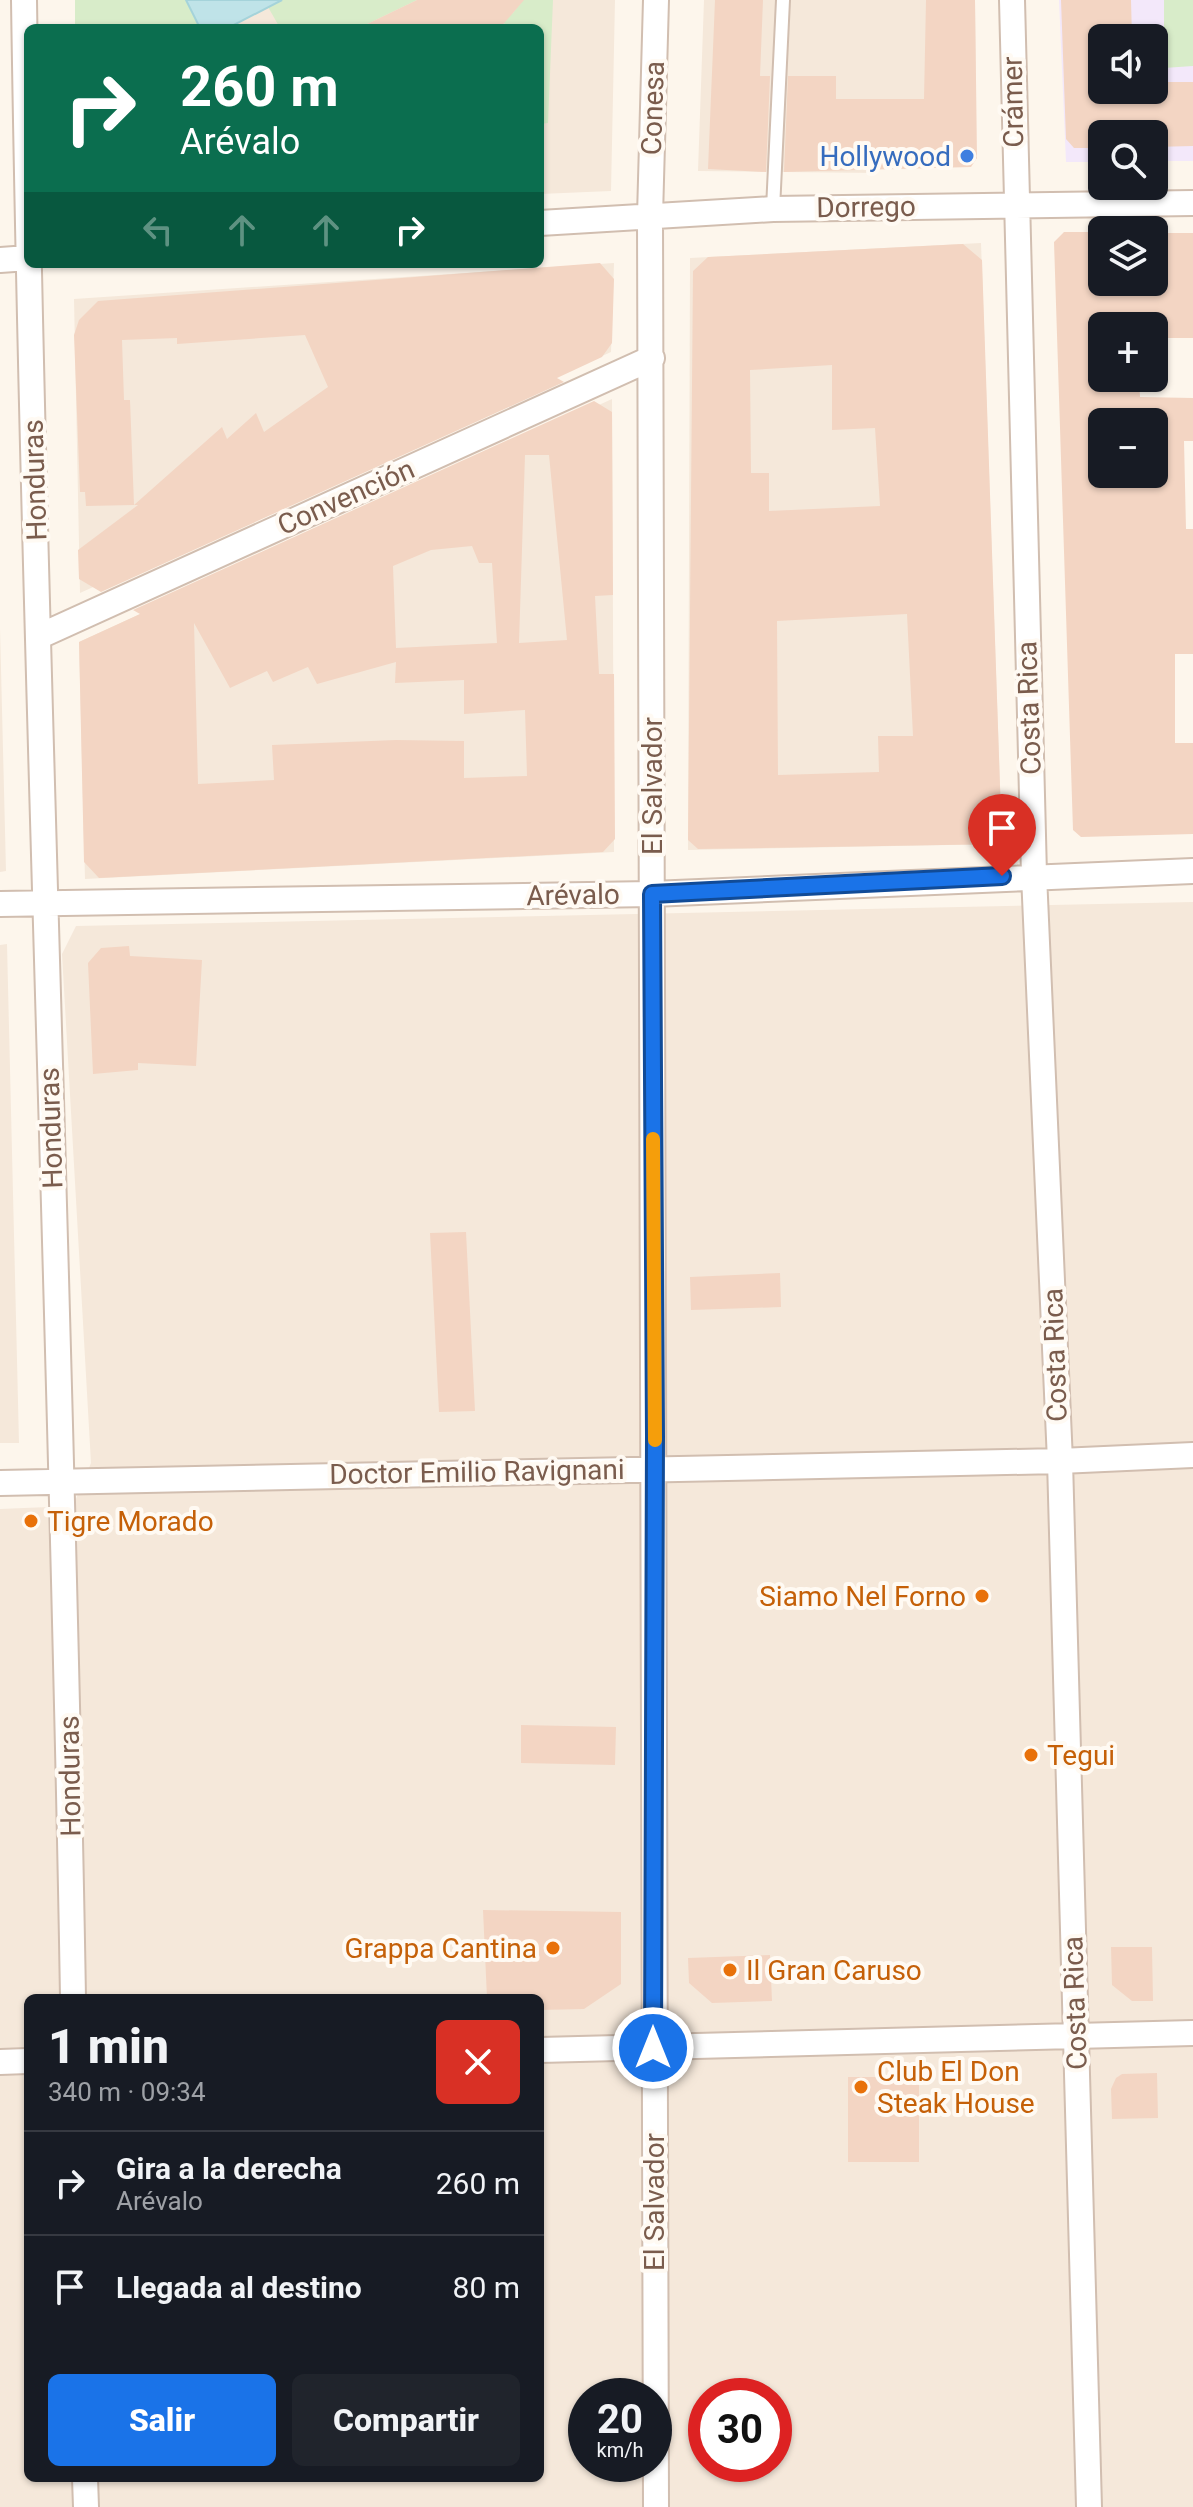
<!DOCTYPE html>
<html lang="es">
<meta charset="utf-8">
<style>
:root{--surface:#171b24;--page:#20242c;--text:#f1f3f6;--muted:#9ea1a6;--line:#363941;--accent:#1a73e8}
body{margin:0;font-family:Roboto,sans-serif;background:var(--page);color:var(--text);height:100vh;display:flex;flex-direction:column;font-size:30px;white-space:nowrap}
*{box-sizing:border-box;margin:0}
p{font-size:26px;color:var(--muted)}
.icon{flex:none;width:44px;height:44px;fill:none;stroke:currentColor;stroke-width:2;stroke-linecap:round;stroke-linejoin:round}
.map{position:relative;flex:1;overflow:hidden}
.drawer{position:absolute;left:24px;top:1994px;width:520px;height:488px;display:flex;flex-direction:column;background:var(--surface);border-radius:12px;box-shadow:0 2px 6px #0004}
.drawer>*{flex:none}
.hud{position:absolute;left:24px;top:24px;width:520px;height:244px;border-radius:12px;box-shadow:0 2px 6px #0004;background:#0b6e4f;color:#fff;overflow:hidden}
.buttons{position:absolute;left:1088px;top:24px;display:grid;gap:16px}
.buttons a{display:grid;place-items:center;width:80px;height:80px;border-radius:12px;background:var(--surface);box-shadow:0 2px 6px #0004;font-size:40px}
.speed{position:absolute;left:568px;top:2378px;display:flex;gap:16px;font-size:40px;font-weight:700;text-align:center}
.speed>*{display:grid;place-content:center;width:104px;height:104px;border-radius:50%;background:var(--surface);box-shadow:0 2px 6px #0004;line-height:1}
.speed small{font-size:20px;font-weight:400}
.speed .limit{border:12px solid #d22;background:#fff;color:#111}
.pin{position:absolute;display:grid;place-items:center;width:68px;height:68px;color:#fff;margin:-82px -34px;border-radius:50% 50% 50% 0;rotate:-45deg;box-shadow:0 0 8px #0007}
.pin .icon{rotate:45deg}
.me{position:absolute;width:88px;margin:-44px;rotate:0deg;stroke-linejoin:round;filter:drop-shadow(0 0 6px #0008)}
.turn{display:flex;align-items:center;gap:28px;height:168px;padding:0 24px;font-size:36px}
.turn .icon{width:104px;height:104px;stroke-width:2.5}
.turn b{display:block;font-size:56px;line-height:68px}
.lanes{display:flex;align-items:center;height:76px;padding:0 24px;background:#0003;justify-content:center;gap:40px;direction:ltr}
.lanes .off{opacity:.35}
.round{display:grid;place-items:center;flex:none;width:84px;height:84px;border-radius:12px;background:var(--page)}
.summary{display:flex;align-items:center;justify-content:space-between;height:136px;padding:0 24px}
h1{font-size:48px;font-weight:800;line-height:60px}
.cta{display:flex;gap:16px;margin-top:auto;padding:16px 24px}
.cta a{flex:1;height:92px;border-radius:12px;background:var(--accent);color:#fff;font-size:32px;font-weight:800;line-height:92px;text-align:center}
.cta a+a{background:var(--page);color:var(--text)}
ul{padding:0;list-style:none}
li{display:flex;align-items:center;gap:24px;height:104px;padding:0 24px;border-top:2px solid var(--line)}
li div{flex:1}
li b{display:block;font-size:30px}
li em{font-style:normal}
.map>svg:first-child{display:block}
.residential{fill:#f5e8da;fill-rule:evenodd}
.education{fill:#f3e8fa;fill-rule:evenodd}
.green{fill:#d8ecc9}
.water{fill:#bfe3e8;stroke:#a5d3da;stroke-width:2}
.building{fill:#f3d5c3;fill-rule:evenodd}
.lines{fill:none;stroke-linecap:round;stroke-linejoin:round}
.service-casing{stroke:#d1beb0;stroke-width:16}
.minor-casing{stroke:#d1beb0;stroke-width:28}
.service{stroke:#fff;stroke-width:12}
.minor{stroke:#fff;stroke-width:24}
.route-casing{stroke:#114b97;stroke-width:20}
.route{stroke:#1a73e8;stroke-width:14}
.slow{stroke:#f59e0b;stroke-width:14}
.shop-dot{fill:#3f7fe0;stroke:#fffaf3;stroke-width:3}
.food-dot{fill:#e8710a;stroke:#fffaf3;stroke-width:3}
.labels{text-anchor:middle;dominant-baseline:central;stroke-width:8;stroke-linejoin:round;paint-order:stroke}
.street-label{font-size:28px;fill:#7a5c4d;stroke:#fffaf3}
.shop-label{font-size:28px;fill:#366cbe;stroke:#fffaf3;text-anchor:end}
.food-label{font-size:28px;fill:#c56008;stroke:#fffaf3;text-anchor:start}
</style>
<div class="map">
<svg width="1193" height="2507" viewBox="0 0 1193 2507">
<rect width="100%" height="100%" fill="#fdf6ec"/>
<!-- residential -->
<path class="residential" d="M 75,0 L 615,0 L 611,191 L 540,194 L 540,28 L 75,28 Z
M 704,0 L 975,0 L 976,99 L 877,99 L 878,173 L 698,171 Z
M 981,243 L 1002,844 L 688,850 L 690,258 Z
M 614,263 L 611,352 L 80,593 L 74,299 Z
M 612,399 L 614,852 L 85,879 L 79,642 Z
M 0,628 L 6,871 L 0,872 Z
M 1193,902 L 1193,2507 L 0,2507 L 0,1509 L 73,1506 L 91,1463 L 62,954 L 76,926 ZM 28,1998 L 540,1998 L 540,2478 L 28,2478 ZM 586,2396 L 654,2396 L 654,2464 L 586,2464 ZM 706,2396 L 774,2396 L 774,2464 L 706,2464 Z
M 7,944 L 19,1443 L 0,1443 L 0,945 Z"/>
<!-- education -->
<path class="education" d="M 1059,0 L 1193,0 L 1193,161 L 1154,161 L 1154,134 L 1102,134 L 1102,162 L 1066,162 ZM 1102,38 L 1154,38 L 1154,90 L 1102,90 Z"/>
<!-- green -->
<path class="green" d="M 75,0 L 186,0 L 200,28 L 75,28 Z
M 282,0 L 417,0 L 359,28 L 280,28 L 268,7 Z
M 522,0 L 553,0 L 548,123 L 540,124 L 540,28 L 508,28 L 500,18 L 513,13 Z
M 1164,0 L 1193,0 L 1193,66 L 1164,68 Z"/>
<!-- water -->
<path class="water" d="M 186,0 L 282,0 L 228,28 L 200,28 Z"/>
<!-- building -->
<path class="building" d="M 417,0 L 524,0 L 500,28 L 359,28 Z
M 715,0 L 763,0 L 760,76 L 770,76 L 766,172 L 708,169 Z
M 926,0 L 975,0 L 977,158 L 971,167 L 784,172 L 788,76 L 836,76 L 836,99 L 924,99 Z
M 1061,0 L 1131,0 L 1132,38 L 1102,38 L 1102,90 L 1154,90 L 1154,82 L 1193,82 L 1193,146 L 1154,147 L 1154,134 L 1102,134 L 1102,148 L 1074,148 L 1066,139 Z
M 1064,232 L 1102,232 L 1102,282 L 1154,282 L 1154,233 L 1193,233 L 1193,338 L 1154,338 L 1154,326 L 1102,326 L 1102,378 L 1139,378 L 1140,397 L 1193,398 L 1193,441 L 1184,441 L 1186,529 L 1193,529 L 1193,654 L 1175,654 L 1175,743 L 1193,743 L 1193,834 L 1081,837 L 1073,830 L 1054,242 ZM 1102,422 L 1154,422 L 1154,474 L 1102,474 Z
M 963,244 L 982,260 L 1002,844 L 698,849 L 688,840 L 693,271 L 708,257 ZM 832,365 L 832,430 L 875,428 L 880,506 L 769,511 L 769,473 L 751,473 L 750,370 ZM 907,614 L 913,736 L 878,736 L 879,772 L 778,775 L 777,621 Z
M 600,263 L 614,279 L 612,343 L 602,357 L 557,378 L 564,382 L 101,592 L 79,579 L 78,550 L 138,505 L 134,505 L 222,427 L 227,439 L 256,413 L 264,432 L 328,387 L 305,335 L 177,344 L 177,338 L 122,340 L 124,400 L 130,400 L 134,505 L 86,506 L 85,492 L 80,492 L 74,335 L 79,320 L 98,301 Z
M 594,401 L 612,412 L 613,595 L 595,596 L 599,674 L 614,674 L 615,839 L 603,852 L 99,878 L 84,862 L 79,642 L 140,614 L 133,610 ZM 525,455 L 549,455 L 567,640 L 519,643 ZM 472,546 L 479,563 L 492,563 L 497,643 L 396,648 L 393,566 L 431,550 ZM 194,623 L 230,688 L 267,671 L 273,682 L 308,667 L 317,684 L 396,662 L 395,683 L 464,680 L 464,714 L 525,710 L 527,776 L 464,778 L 464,741 L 396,740 L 272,745 L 274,780 L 198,784 Z
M 129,946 L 130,956 L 202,960 L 196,1066 L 138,1063 L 138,1070 L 93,1074 L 88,963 L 101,948 Z
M 466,1232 L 475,1411 L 439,1412 L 430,1233 Z
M 780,1273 L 781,1307 L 691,1310 L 690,1277 Z
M 521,1725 L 616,1727 L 615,1765 L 521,1763 Z
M 483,1910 L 621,1912 L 621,1984 L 584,2009 L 540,2010 L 540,1998 L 487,1998 Z
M 1111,1947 L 1152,1947 L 1153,2001 L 1132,2001 L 1112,1985 Z
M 770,1955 L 772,2001 L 712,2003 L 689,1983 L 688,1958 Z
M 1157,2073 L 1158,2118 L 1112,2119 L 1111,2089 L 1116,2078 L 1122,2074 Z
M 848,2077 L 919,2077 L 919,2162 L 848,2162 Z"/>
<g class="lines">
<defs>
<path id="service" d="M 773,209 L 783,0"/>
<path id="minor" d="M 24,0 C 34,666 62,1332 73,1998
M 1012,0 L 1034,875 L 1060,1461 L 1089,2507
M 540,223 L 773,209 L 1193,203
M 0,260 L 28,258
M 40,636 L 652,358
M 0,904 L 652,894 L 1193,871
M 0,1483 L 1060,1461 L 1193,1455
M 540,2050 L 1193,2033
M 0,2062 L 28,2061
M 85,2478 L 86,2507
M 656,2507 L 650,216 L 656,0"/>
</defs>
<!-- service casing -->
<use href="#service" class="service-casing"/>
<!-- minor casing -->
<use href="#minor" class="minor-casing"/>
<!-- service -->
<use href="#service" class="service"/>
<!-- minor -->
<use href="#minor" class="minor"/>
</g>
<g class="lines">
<defs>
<path id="route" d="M 653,2048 L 655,1436 L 652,894 L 1002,876"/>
</defs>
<!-- route casing -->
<use href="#route" class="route-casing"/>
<!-- route -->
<use href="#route" class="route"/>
<!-- slow -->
<path class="slow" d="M 653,1139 L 655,1440"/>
</g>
<!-- markers -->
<circle class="shop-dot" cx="967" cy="156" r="8"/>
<g class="food-dot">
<circle cx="31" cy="1521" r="8"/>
<circle cx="982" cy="1596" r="8"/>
<circle cx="1031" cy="1755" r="8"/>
<circle cx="553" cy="1948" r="8"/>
<circle cx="730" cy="1970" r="8"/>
<circle cx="861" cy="2087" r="8"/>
</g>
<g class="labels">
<!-- street labels -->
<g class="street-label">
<text transform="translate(1013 102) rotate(-91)">Crámer</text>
<text transform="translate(653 108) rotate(-88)">Conesa</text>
<text transform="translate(866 207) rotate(-1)">Dorrego</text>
<text transform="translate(35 480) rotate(-92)">Honduras</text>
<text transform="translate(346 497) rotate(-24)">Convención</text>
<text transform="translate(1029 708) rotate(-92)">Costa Rica</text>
<text transform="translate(652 786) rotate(-90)">El Salvador</text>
<text transform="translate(573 895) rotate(-1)">Arévalo</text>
<text transform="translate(51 1128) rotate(-92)">Honduras</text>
<text transform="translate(1055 1355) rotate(-92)">Costa Rica</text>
<text transform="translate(477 1472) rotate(-1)">Doctor Emilio Ravignani</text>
<text transform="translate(70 1776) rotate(-91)">Honduras</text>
<text transform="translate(1075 2003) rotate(-92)">Costa Rica</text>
<text transform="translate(654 2202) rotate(-90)">El Salvador</text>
</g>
<!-- shop labels -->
<g class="shop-label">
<text x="951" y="156">Hollywood</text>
</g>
<!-- food labels -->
<g class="food-label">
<text x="47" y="1521">Tigre Morado</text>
<text x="966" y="1596" text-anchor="end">Siamo Nel Forno</text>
<text x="1047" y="1755">Tegui</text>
<text x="537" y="1948" text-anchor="end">Grappa Cantina</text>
<text x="746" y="1970">Il Gran Caruso</text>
<text x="877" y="2071">Club El Don<tspan x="877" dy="32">Steak House</tspan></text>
</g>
</g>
</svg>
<div class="buttons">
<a><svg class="icon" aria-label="sound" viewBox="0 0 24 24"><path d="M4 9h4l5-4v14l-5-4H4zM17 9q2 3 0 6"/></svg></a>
<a><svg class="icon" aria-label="search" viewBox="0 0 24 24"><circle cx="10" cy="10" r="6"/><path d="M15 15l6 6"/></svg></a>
<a><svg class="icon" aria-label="layers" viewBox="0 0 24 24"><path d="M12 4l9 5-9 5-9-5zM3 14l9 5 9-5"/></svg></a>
<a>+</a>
<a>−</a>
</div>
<div class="speed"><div>20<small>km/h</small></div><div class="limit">30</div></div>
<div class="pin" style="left:1002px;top:876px;background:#d93025"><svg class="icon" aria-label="arrive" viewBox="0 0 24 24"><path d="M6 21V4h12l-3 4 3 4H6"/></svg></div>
<svg class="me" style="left:653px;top:2048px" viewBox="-20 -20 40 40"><circle r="17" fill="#1a73e8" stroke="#fff" stroke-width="3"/><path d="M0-11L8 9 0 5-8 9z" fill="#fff"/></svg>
<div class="hud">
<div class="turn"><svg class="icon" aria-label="right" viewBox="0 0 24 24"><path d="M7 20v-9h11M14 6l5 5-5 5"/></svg><div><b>260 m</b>Arévalo</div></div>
<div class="lanes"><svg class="icon off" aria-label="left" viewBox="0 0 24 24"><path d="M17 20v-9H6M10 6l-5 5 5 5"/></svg><svg class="icon off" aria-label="ahead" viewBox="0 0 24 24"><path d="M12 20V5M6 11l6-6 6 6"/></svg><svg class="icon off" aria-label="ahead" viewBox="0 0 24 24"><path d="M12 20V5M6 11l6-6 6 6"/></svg><svg class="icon" aria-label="right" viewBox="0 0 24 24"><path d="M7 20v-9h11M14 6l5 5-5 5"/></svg></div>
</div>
<section class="drawer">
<div class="summary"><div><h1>1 min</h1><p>340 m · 09:34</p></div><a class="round" style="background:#d93025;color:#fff"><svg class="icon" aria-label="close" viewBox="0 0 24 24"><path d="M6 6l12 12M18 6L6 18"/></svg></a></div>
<ul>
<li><svg class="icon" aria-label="right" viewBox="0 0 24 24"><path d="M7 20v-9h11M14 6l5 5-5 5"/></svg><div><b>Gira a la derecha</b><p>Arévalo</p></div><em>260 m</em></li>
<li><svg class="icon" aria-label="arrive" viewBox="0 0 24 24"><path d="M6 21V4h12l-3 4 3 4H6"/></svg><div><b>Llegada al destino</b></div><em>80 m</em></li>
</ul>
<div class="cta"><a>Salir</a><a>Compartir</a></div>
</section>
</div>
